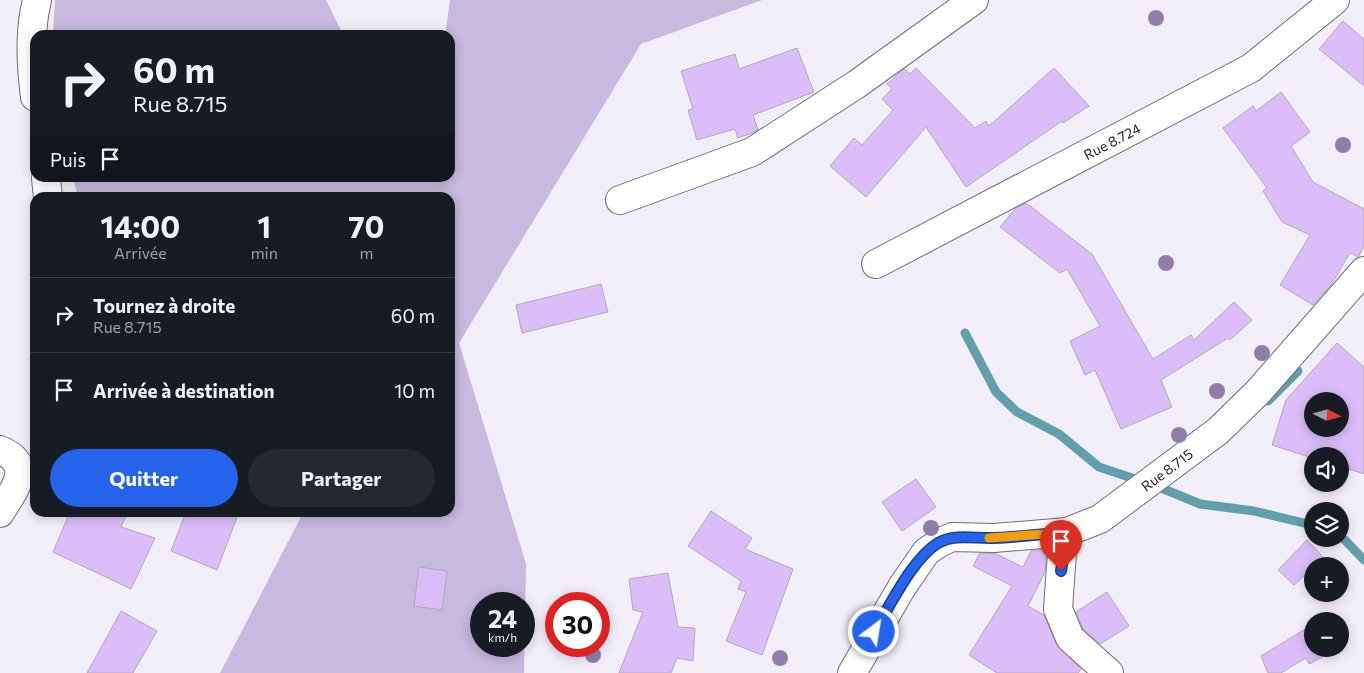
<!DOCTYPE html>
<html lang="fr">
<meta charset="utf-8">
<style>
:root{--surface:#171b24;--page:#242831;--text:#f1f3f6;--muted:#9ea1a6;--line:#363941;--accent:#2563eb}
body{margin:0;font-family:Commissioner,sans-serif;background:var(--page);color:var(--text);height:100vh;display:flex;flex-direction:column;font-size:19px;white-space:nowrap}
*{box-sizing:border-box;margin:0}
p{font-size:16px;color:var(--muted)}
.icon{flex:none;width:28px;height:28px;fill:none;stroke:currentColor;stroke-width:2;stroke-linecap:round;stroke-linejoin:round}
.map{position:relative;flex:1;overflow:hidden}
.drawer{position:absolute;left:30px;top:192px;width:425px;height:325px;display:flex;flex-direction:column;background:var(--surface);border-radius:15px;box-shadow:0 2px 12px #0003}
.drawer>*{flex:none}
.hud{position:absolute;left:30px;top:30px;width:425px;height:152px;border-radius:15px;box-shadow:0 2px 12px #0003;background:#171b24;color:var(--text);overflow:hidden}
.needle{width:32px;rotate:96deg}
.controls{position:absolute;left:1304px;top:392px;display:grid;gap:10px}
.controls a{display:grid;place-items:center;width:45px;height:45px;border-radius:50%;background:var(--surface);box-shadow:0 2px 12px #0003;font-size:25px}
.speed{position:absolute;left:470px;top:592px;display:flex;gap:10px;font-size:25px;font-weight:700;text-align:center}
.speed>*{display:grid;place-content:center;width:65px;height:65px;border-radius:50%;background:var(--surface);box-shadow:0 2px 12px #0003;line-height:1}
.speed small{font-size:12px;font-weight:400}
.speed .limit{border:8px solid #d22;background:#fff;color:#111}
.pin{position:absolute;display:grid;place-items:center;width:42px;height:42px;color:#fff;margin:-51px -21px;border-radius:50% 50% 50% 0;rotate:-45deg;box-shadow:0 0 5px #0007}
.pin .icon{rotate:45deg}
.me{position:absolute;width:55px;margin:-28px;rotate:31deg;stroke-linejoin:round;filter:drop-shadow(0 0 4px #0008)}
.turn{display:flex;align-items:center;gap:18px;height:105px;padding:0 20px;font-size:22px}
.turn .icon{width:65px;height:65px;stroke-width:2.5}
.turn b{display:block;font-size:35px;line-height:42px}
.then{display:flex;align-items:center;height:48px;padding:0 20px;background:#0003;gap:10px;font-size:19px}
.eta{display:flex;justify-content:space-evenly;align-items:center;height:85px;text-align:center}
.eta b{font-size:30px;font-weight:700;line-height:35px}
.cta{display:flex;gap:10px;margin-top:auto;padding:10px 20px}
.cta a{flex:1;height:58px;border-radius:30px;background:var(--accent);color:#fff;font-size:20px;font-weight:700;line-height:58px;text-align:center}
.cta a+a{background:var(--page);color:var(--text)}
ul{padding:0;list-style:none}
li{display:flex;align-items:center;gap:15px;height:75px;padding:0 20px;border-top:1px solid var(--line)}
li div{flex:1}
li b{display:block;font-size:19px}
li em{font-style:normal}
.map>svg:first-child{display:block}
.green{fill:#c7b9df;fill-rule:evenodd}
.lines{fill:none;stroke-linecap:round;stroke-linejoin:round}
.stream{stroke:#629eab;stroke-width:9}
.building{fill:#dbbef9;stroke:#b0aab6;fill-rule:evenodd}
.street-casing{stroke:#706c77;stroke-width:30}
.street{stroke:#fff;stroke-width:28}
.tree{fill:#917da9}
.route-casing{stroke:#184099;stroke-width:12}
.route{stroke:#2563eb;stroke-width:9}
.slow{stroke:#f59e0b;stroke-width:9}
.labels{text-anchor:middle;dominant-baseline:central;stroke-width:4.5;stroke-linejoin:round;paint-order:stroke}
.street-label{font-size:14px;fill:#242327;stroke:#fff}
</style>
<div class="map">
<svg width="1364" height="673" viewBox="0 0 1364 673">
<rect width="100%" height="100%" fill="#f2eefa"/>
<!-- green -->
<path class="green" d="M 55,0 L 326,0 L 343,35 L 53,35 Z
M 450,0 L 762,0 L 641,44 L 459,343 L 526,564 L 524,673 L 220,673 L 303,513 L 450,512 L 450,198 L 78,197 L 73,178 L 450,178 L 450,35 L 445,35 ZM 481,604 L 524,604 L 524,646 L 481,646 Z"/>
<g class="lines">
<!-- stream -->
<path class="stream" d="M 965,333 L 996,392 L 1017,412 L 1059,434 L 1099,467 L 1141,481
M 1268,401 L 1298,371
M 1154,485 L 1200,504 L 1254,511 L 1312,525
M 1340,535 L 1364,560"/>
</g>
<!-- building -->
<path class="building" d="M 1343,21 L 1364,39 L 1364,86 L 1319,49 Z
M 797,48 L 814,92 L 753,115 L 758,130 L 752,133 L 738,138 L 735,129 L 697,140 L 688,110 L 693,109 L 681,71 L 735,54 L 739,69 Z
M 916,68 L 975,128 L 986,121 L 989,126 L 1054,68 L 1089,106 L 1063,123 L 1062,121 L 966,187 L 926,127 L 866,197 L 830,166 L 854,138 L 862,145 L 893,110 L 882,99 L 892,89 L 887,84 L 904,69 L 910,74 Z
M 1281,92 L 1310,132 L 1291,146 L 1313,182 L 1364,209 L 1364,246 L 1358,257 L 1350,253 L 1331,285 L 1313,305 L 1280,285 L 1310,235 L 1282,222 L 1263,191 L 1267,188 L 1223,128 L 1253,106 L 1256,111 Z
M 1026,203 L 1092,254 L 1153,359 L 1191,335 L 1194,340 L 1234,302 L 1252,320 L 1230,340 L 1228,338 L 1161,380 L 1172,407 L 1121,429 L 1095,370 L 1085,375 L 1070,341 L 1100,326 L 1067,269 L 1060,273 L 1000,227 L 1015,209 Z
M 601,284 L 608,312 L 522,333 L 516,305 Z
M 1337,343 L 1364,367 L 1364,474 L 1340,466 L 1340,456 L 1312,458 L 1272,445 L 1286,400 ZM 1312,401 L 1340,401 L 1340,429 L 1312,429 Z
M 916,479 L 936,507 L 902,531 L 882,502 Z
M 711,511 L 752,538 L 745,549 L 793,569 L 762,655 L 726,641 L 746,592 L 738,589 L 741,581 L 688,546 Z
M 70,512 L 128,512 L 121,527 L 155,538 L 131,589 L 53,552 Z
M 186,512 L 239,512 L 217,570 L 171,551 Z
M 1307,540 L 1324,558 L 1312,566 L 1312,569 L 1294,585 L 1278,570 Z
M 1047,549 L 1045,572 L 1028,606 L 1044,615 L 1056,644 L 1081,669 L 1078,673 L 997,673 L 969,655 L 1012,586 L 973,566 L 980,553 L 996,554 L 1023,567 L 1031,551 Z
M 419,567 L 447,571 L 442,610 L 414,606 Z
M 668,573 L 678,627 L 695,628 L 693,661 L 677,658 L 671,673 L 619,673 L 643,612 L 633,610 L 629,579 Z
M 1107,592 L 1129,626 L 1100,644 L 1083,629 L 1076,612 Z
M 121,611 L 157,631 L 133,673 L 87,673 Z
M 1312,625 L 1312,649 L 1337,649 L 1309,664 L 1306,658 L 1281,673 L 1268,673 L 1261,656 Z"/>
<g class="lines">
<defs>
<g id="street">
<path d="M 35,97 C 31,65 29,32 37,0"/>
<path d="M 46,178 L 48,198"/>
<path d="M 620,200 L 752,152 L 857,84 L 974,0"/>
<path id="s1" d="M 876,264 L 1251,68 L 1335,0"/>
<path d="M 0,450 C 36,465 13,491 0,513"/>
<path d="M 852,673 L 902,587 L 926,552 L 939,543 L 952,537 L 994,538 L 1067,532"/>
<path id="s2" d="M 1109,673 L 1070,638 L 1058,609 L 1062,552 L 1067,532 L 1100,519 L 1218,431 L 1258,392 L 1364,271"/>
</g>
</defs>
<!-- street casing -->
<use href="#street" class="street-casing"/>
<!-- street -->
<use href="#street" class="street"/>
</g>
<!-- trees -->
<g class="tree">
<circle cx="1156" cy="18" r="8"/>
<circle cx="1343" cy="145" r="8"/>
<circle cx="1166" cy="263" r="8"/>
<circle cx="1262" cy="353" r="8"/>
<circle cx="1217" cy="391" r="8"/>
<circle cx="1179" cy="435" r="8"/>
<circle cx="931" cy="528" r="8"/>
<circle cx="593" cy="655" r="8"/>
<circle cx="780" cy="658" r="8"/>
</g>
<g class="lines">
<defs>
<path id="route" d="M 874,632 C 890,606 912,559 938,543 C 955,533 976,539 994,538 C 1018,537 1043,534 1067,532 L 1061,571"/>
</defs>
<!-- route casing -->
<use href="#route" class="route-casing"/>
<!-- route -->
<use href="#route" class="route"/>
<!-- slow -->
<path class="slow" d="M 989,538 L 1045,534"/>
</g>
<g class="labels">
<!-- street labels -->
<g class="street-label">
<text stroke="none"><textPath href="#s1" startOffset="266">Rue 8.724</textPath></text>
<text stroke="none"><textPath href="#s2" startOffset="280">Rue 8.715</textPath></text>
</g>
</g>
</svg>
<div class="controls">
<a><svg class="needle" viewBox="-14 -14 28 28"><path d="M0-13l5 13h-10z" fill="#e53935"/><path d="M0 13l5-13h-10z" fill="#9ea1a6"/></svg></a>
<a><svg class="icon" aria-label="sound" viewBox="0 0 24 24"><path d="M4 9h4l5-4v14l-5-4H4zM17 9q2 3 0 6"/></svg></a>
<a><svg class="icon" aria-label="layers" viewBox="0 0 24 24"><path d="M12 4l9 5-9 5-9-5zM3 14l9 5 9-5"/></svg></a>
<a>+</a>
<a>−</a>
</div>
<div class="speed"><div>24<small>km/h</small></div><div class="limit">30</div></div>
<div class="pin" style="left:1061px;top:571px;background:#d93025"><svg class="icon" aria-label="arrive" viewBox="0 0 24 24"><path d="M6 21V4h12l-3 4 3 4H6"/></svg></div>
<svg class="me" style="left:874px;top:632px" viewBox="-20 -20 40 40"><circle r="17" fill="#2563eb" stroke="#fff" stroke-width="3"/><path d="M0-11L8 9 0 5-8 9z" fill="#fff"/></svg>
<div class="hud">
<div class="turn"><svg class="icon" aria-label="right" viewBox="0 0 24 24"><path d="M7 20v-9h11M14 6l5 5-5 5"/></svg><div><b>60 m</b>Rue 8.715</div></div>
<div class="then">Puis<svg class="icon" aria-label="arrive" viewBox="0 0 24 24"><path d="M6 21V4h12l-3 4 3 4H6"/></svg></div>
</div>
<section class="drawer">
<div class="eta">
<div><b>14:00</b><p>Arrivée</p></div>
<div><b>1</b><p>min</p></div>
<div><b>70</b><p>m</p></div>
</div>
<ul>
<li><svg class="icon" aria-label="right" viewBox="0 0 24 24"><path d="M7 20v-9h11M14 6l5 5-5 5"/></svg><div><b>Tournez à droite</b><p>Rue 8.715</p></div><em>60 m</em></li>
<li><svg class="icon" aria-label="arrive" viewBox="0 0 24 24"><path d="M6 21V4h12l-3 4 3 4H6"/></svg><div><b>Arrivée à destination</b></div><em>10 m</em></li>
</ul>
<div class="cta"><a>Quitter</a><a>Partager</a></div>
</section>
</div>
